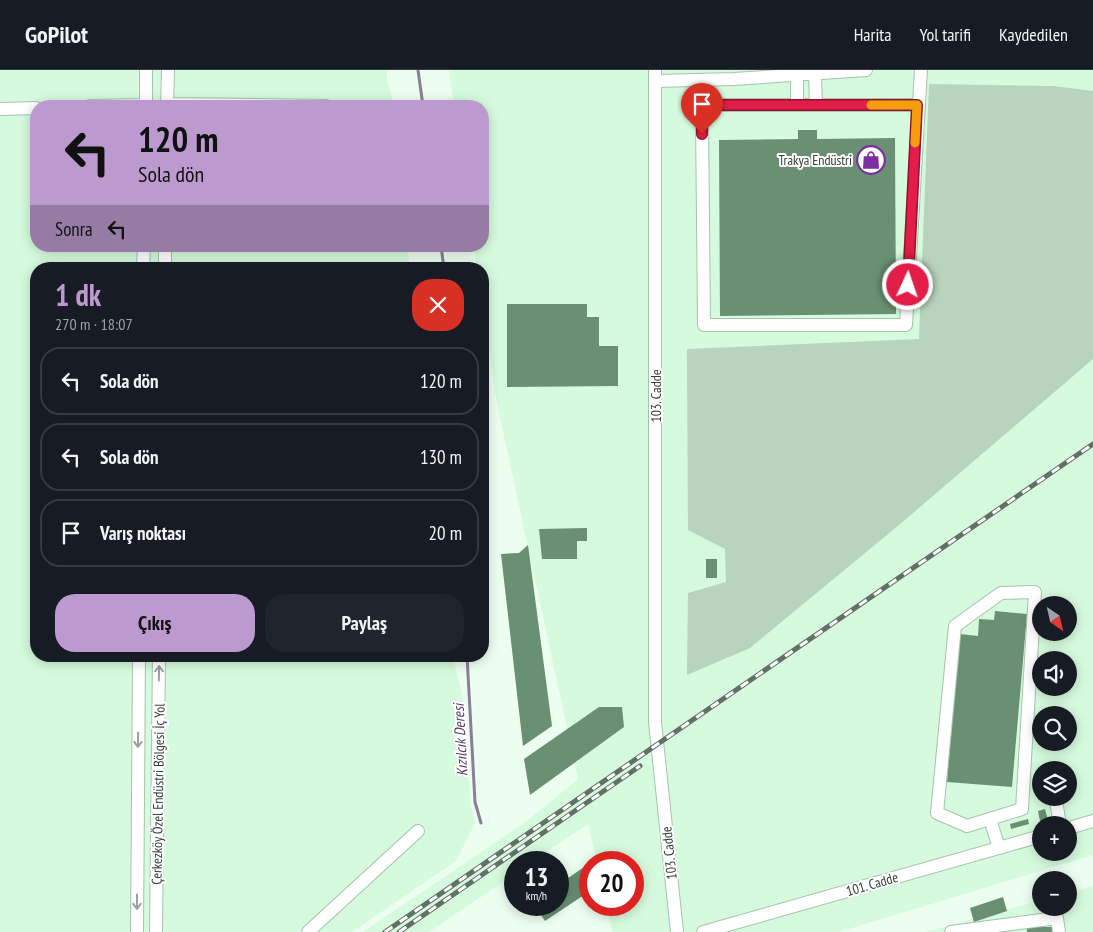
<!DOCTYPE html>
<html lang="tr">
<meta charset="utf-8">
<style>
:root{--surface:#171b24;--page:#20242c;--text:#f1f3f6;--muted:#9ea1a6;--line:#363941;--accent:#bc9acf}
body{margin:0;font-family:"PT Sans Narrow",sans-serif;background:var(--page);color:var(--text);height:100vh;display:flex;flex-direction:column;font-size:19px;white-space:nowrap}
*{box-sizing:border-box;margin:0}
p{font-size:16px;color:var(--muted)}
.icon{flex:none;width:28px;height:28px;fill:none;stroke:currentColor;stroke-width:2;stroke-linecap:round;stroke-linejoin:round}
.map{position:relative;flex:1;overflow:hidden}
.details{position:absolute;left:30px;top:192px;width:459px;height:400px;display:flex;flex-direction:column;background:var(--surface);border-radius:20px;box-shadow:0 2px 12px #0003}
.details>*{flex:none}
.top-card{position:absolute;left:30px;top:30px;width:459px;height:152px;border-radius:20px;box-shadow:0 2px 12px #0003;background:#bc9acf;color:#111;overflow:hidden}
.needle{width:32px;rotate:146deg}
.controls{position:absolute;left:1032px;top:526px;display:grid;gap:10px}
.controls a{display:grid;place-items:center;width:45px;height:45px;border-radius:50%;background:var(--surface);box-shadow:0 2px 12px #0003;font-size:25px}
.speed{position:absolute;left:504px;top:781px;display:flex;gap:10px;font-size:25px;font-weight:700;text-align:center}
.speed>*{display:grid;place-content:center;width:65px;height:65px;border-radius:50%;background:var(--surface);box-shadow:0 2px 12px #0003;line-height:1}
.speed small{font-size:12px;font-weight:400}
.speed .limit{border:8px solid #d22;background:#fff;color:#111}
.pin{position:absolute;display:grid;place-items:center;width:42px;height:42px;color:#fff;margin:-51px -21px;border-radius:50% 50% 50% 0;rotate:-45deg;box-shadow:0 0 5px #0007}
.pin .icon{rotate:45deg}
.me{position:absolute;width:55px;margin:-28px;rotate:3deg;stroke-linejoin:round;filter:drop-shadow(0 0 4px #0008)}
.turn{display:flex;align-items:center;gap:18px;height:105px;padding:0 25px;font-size:22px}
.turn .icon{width:65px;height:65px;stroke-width:2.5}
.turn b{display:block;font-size:35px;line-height:42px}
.then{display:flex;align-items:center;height:48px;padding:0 25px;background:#0003;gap:10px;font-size:19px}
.round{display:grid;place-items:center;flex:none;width:52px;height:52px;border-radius:20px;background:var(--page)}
.overview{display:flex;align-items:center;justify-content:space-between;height:85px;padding:0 25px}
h1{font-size:30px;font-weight:600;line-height:38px;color:var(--accent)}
.primary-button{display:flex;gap:10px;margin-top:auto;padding:10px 25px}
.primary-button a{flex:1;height:58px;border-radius:20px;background:var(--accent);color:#111;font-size:20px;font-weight:600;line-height:58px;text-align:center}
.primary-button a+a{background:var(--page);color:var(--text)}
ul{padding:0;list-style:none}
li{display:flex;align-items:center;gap:15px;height:68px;margin:0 10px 8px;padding:0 15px;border:2px solid var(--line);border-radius:20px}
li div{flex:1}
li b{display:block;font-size:19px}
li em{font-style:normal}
header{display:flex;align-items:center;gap:30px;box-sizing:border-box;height:70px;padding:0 25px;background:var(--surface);border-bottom:1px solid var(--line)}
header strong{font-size:24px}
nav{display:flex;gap:28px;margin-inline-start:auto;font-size:18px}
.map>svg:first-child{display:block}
.built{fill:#d5fadd;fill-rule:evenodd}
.green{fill:#b8d4be}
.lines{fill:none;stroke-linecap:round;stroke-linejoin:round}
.stream{stroke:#8c7e97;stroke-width:3}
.building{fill:#699072}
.minor-casing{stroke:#a6c3ac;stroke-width:14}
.minor{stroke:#fff;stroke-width:12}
.rail-casing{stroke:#637066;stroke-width:5}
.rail{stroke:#fff;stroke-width:3;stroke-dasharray:9;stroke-linecap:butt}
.oneway{stroke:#9aa09b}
.route-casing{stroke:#92132f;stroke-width:12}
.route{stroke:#e11d48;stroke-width:9}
.slow{stroke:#f59e0b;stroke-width:9}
.labels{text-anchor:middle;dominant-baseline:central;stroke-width:4;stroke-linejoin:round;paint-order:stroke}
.poi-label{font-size:14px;fill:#354037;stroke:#fff;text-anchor:end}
.street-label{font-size:14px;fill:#354037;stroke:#fff}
.water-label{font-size:15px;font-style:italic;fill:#5d3b6f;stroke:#fff}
</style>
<header>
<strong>GoPilot</strong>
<nav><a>Harita</a><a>Yol tarifi</a><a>Kaydedilen</a></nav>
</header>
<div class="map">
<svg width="1093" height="862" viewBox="0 0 1093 862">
<rect width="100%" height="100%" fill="#ecfef0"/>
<!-- built -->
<path class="built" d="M 0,0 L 387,0 L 387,10 L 394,36 L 36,36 L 36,176 L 407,176 L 410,199 L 36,199 L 36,586 L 453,586 L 462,626 L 471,736 L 475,753 L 456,791 L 352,862 L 0,862 Z
M 449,0 L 1093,0 L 1093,785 L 839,862 L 612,862 L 606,835 L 632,835 L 632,792 L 597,792 L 588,754 L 531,792 L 515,792 L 515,804 L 429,862 L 363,862 L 527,751 L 578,709 L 495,324 L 483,236 L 482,199 L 477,199 L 474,176 L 482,176 L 482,36 L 454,36 ZM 1041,535 L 1069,535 L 1069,562 L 1041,562 ZM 1041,590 L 1069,590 L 1069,618 L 1041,618 ZM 1041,645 L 1069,645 L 1069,672 L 1041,672 ZM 1041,700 L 1069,700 L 1069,728 L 1041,728 ZM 1041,755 L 1069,755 L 1069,782 L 1041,782 Z
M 1093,816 L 1093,862 L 926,862 L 1041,830 L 1041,838 L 1069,838 L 1069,823 Z"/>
<!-- green -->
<path class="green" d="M 929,14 L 1054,16 L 1093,21 L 1093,289 L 899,455 L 750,578 L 687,605 L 688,523 L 726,512 L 725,479 L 688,460 L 687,279 L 919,269 Z"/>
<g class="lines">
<!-- stream -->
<path class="stream" d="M 418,0 L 423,36
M 441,176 L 444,199
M 467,586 L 475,732 L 481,753"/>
</g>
<!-- building -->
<path class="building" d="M 798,60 L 817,60 L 817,69 L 895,68 L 896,244 L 720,246 L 719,70 L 798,69 Z
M 507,234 L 587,234 L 587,247 L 599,247 L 599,276 L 618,276 L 618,316 L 507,317 Z
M 587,458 L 587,471 L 577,471 L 577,489 L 542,489 L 539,459 Z
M 528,475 L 552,656 L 523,676 L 501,484 L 519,483 Z
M 706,489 L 717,489 L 717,508 L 706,508 Z
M 995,541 L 1027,544 L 1012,717 L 947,712 L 960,564 L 978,566 L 979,549 L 994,550 Z
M 599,637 L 622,637 L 624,657 L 530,725 L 524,689 Z
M 1045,739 L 1048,750 L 1040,751 L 1038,741 Z
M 1028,749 L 1029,754 L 1011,759 L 1010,754 Z
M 587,795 L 590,801 L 590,821 L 545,851 L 534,835 L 558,835 L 558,815 Z
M 1003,827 L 1007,841 L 974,852 L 970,838 Z
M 1027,857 L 1055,857 L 1055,862 L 1027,862 Z"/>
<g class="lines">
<defs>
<path id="minor" d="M 655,0 L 655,652 L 677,862
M 815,4 L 816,35
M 797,5 L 797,35
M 656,11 L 734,9 L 866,0
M 167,34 L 326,36
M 917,35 L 712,35 L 702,44 L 704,255 L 906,255 L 921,0
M 90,36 L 146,35
M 146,36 L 146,0
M 167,36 L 168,0
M 0,39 L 36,38
M 143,199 L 144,176
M 165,199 L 165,176
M 1035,522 L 1022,739 L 967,756 L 937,743 L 955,556 L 1001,523 Z
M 1056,731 L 1060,755
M 990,749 L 999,778
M 1069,758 L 1093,751
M 137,862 L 139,586
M 156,862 L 159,586
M 308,862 L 418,761
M 703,862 L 1041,766
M 951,862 L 1057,848 L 1059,862"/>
</defs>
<!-- minor casing -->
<use href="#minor" class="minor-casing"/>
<!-- minor -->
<use href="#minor" class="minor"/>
<defs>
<path id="rail" d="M 385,862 L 1093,374
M 399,862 L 640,696"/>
</defs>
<!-- rail casing -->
<use href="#rail" class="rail-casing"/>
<!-- rail -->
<use href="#rail" class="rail"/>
</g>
<!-- one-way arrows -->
<defs><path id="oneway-shaft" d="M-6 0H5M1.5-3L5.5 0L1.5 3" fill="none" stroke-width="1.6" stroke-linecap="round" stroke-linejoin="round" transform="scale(1.25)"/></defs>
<g class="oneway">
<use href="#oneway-shaft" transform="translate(159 603) rotate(-89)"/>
<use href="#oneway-shaft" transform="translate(138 670) rotate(91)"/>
<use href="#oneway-shaft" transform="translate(137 832) rotate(90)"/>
</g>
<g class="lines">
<defs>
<path id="route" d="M 702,64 L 702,44 L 712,35 L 917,35 L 908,215"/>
</defs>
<!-- route casing -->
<use href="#route" class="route-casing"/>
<!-- route -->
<use href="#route" class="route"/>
<!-- slow -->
<path class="slow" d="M 871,35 L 917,35 L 915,73"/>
</g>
<!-- icons -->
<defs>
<symbol id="shop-ring" viewBox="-11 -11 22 22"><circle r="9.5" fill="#fff" stroke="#7c2e9f" stroke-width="1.5"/><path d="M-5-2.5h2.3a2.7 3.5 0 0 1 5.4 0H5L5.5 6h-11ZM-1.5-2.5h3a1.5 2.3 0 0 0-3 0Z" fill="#7c2e9f"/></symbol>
</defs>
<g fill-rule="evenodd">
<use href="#shop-ring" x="855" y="74" width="32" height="32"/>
</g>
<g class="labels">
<!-- poi labels -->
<g class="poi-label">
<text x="852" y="90">Trakya Endüstri</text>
</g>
<!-- street labels -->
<g class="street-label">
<text transform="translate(656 326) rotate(-90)">103. Cadde</text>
<text transform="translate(158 724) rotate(-89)">Çerkezköy Özel Endüstri Bölgesi İç Yol</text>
<text transform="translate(669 783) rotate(-96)">103. Cadde</text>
<text transform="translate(872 814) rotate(-16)">101. Cadde</text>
</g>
<!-- water labels -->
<g class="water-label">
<text transform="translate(460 670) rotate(-93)">Kızılcık Deresi</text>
</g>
</g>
</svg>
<div class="controls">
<a><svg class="needle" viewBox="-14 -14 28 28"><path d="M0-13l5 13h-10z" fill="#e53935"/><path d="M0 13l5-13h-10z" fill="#9ea1a6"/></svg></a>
<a><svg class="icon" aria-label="sound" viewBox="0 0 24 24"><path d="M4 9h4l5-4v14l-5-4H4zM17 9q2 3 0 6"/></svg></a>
<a><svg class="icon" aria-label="search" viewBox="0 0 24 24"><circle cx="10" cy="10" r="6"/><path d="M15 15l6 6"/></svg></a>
<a><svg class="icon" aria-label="layers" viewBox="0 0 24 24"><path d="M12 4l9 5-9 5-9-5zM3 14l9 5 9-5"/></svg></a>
<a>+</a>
<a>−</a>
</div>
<div class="speed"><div>13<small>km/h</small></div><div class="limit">20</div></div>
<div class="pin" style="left:702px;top:64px;background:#d93025"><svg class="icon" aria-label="arrive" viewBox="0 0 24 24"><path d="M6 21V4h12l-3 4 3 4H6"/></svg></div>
<svg class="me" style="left:908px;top:215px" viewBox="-20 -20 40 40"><circle r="17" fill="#e11d48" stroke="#fff" stroke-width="3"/><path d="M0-11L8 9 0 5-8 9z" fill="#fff"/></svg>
<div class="top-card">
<div class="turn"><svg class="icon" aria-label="left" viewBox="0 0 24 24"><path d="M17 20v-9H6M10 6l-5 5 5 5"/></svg><div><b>120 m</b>Sola dön</div></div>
<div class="then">Sonra<svg class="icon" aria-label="left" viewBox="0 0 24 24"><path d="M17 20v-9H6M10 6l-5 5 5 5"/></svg></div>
</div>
<section class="details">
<div class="overview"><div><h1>1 dk</h1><p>270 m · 18:07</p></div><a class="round" style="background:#d93025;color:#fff"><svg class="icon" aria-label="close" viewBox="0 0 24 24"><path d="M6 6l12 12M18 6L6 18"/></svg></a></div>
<ul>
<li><svg class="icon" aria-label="left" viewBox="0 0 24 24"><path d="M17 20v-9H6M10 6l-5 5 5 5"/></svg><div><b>Sola dön</b></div><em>120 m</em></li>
<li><svg class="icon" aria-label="left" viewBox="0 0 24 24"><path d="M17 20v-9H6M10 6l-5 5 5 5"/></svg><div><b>Sola dön</b></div><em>130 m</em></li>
<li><svg class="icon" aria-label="arrive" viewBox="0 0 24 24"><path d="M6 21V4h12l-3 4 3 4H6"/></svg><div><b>Varış noktası</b></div><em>20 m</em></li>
</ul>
<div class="primary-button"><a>Çıkış</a><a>Paylaş</a></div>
</section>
</div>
